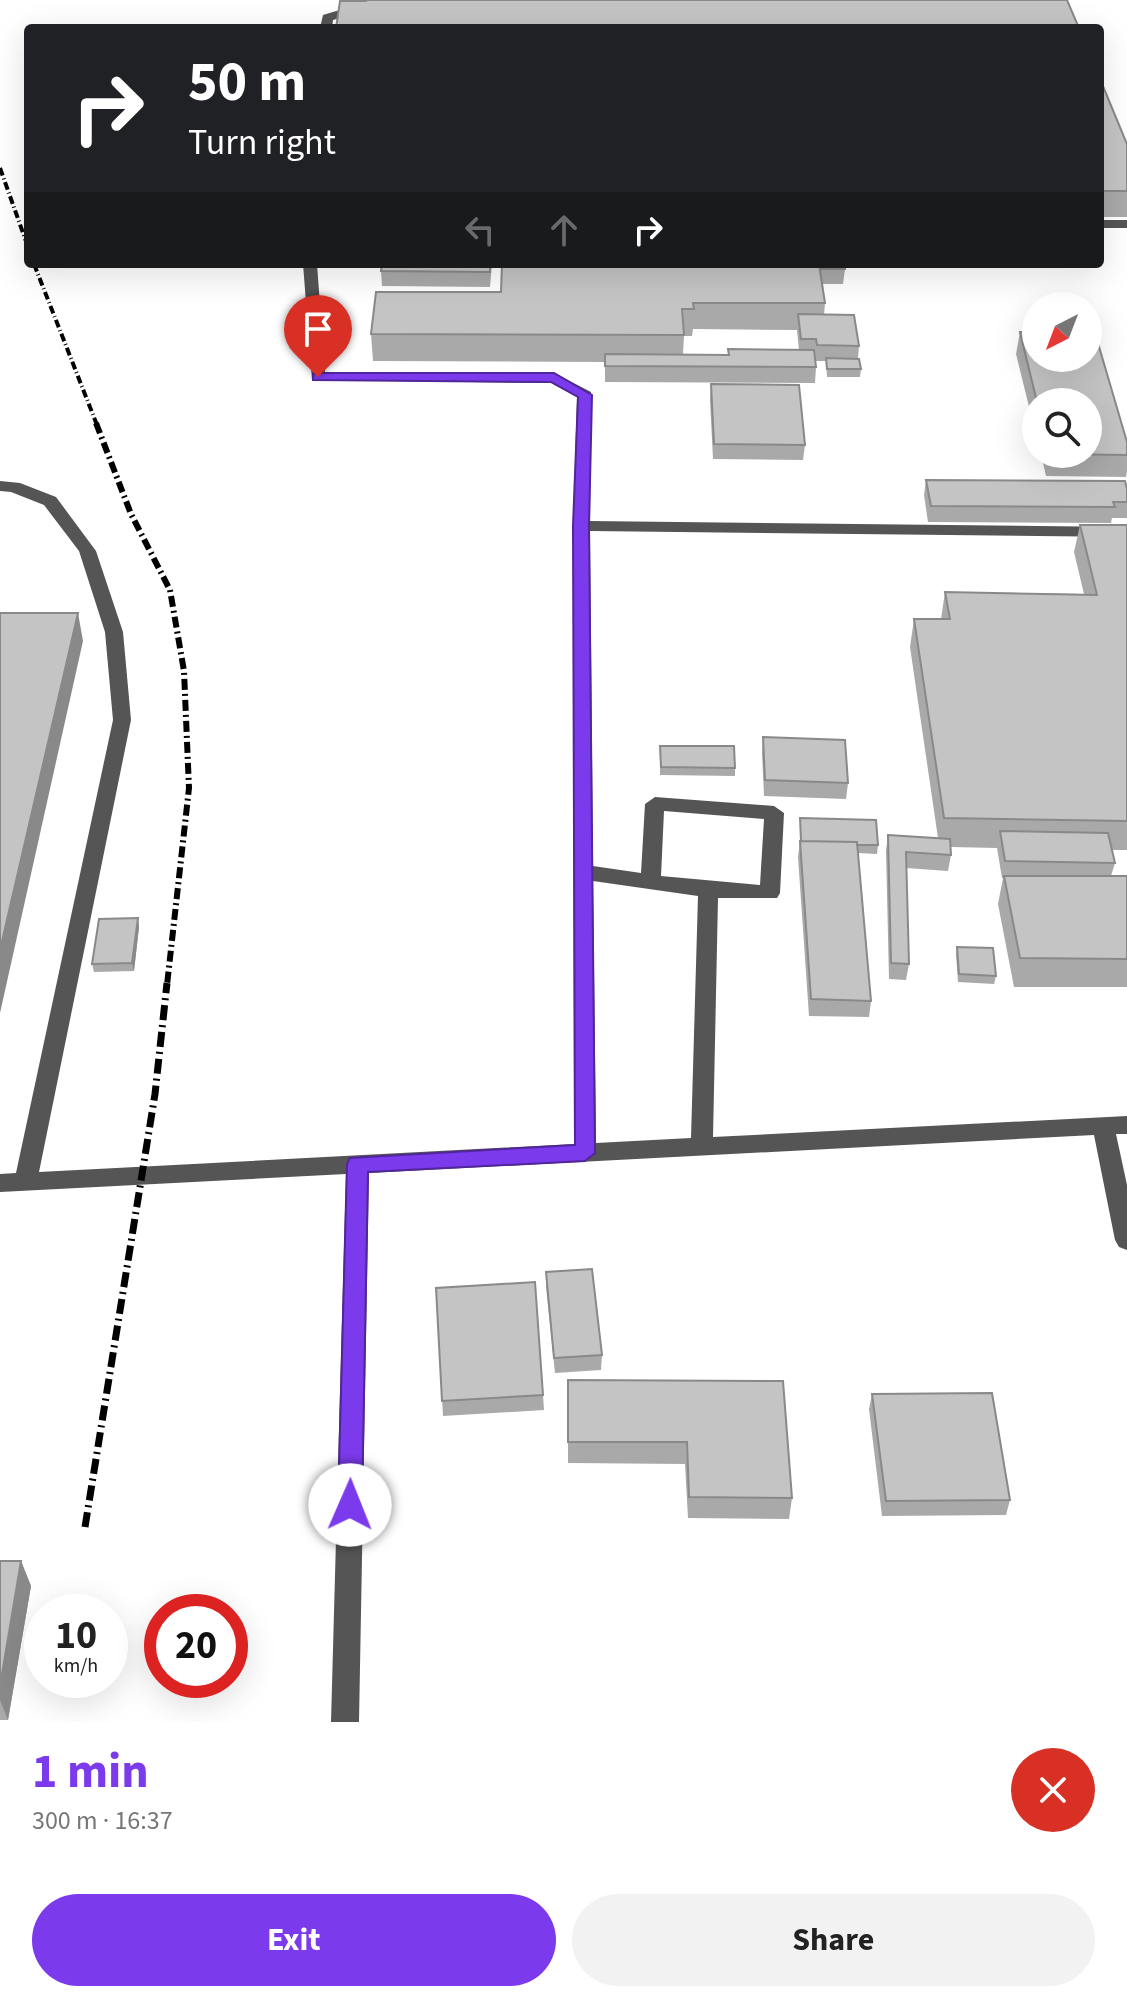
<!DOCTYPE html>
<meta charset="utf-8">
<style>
:root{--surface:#fff;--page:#f2f2f2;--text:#222;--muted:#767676;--accent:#7c3aed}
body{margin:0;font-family:"Source Sans 3",sans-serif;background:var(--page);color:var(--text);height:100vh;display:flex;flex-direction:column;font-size:30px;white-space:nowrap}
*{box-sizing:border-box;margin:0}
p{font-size:26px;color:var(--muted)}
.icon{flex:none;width:44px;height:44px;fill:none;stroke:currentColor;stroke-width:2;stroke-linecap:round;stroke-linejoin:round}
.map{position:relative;height:1722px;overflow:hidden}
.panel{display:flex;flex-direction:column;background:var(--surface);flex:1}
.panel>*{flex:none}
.guide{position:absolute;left:24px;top:24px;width:1080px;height:244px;border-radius:8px;box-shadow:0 8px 32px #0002;background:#202124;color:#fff;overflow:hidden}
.needle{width:52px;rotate:222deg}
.buttons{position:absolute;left:1022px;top:292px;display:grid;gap:16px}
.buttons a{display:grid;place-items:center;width:80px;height:80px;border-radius:50%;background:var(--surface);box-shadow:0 8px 32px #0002;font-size:40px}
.speed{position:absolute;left:24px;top:1594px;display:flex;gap:16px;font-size:40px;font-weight:700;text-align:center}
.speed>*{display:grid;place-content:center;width:104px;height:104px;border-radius:50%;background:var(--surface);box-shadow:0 8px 32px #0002;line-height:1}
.speed small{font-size:20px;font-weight:400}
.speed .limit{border:12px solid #d22;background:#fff;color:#111}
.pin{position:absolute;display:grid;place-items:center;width:68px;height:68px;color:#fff;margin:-82px -34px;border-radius:50% 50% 50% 0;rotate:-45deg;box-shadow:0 0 8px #0007}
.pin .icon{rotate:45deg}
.me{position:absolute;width:88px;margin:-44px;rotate:1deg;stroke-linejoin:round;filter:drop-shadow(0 0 6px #0008)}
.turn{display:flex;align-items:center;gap:28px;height:168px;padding:0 32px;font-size:36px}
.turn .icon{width:104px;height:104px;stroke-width:2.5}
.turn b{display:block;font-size:56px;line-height:68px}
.lanes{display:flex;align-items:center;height:76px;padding:0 32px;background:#0003;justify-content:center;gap:40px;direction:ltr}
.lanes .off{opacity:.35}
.round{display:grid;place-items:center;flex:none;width:84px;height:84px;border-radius:42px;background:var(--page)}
.head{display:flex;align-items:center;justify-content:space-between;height:136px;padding:0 32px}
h1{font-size:48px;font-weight:700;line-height:60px;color:var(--accent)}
.cta{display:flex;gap:16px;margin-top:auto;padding:16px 32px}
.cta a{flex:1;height:92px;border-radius:48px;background:var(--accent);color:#fff;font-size:32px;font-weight:700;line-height:92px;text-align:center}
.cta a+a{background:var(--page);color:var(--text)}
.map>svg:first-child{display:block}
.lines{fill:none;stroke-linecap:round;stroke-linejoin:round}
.minor{fill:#555;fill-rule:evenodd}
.rail-far2{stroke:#000;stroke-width:4;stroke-dasharray:8 3 1 3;stroke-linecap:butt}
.rail-far1{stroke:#000;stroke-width:6;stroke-dasharray:11 4 2 4;stroke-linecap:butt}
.rail{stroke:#000;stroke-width:7;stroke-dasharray:15 5 2 5;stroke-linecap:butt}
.wall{fill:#a9a9a9;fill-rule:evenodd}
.shaded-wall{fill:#898989}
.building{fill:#c4c4c4;stroke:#898989;stroke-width:2}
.route{fill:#7c3aed;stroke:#51269a;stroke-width:2}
</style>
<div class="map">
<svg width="1127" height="1722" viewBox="0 0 1127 1722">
<rect width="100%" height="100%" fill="#fff"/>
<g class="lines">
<!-- minor -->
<path class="minor" d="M 363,3 L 367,4 L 367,10 L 333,20 L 332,28 L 320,28 L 323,15 Z
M 1100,220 L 1127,220 L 1127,228 L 1100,228 Z
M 303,264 L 317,264 L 325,372 L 554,373 L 591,392 L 590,521 L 1127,527 L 1127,537 L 590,531 L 593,866 L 641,873 L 645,804 L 655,797 L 774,806 L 784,813 L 780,893 L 777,898 L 718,898 L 713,1137 L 1127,1116 L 1127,1134 L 1116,1134 L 1127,1185 L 1127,1250 L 1119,1247 L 1115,1240 L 1094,1135 L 369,1173 L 359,1722 L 331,1722 L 346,1174 L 0,1192 L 0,1174 L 16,1173 L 113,720 L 105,632 L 79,551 L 44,505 L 11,492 L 0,491 L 0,481 L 20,483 L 56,497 L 96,551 L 123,632 L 131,720 L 39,1172 L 574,1144 L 573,526 L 577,397 L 551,383 L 312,380 ZM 664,811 L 764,819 L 760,885 L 661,876 ZM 593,881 L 698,896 L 691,1138 L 596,1143 Z"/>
<!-- rail-far2 -->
<path class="rail-far2" d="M 0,168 L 28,247
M 34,264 L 97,425"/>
<!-- rail-far1 -->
<path class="rail-far1" d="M 96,423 L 131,514 L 170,590 L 184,671 L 189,788 L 167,985"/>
<!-- rail -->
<path class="rail" d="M 85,1527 L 155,1094 L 167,983"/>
</g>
<!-- wall -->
<path class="wall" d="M 1100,79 L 1127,144 L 1127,217 L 1100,217 Z
M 492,264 L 490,287 L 382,286 L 381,271 Z
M 502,264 L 845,269 L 843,284 L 822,284 L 825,303 L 824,315 L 859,346 L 858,358 L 861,369 L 860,377 L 827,377 L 826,361 L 816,361 L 815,355 L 816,367 L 815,383 L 605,382 L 605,362 L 373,361 L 371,334 L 501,292 ZM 693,329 L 797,330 L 799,350 L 728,355 L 683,354 L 684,336 L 692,336 Z
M 1020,332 L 1036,333 L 1036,358 L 1088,358 L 1088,333 L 1095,333 L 1127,442 L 1127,471 L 1126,477 L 1046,476 L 1041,454 L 1088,454 L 1088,402 L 1036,402 L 1036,435 L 1016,354 Z
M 711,384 L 805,445 L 803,460 L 713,459 L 710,400 Z
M 926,480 L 1127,489 L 1127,518 L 1112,518 L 1111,523 L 928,522 L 924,495 Z
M 1080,525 L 1127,525 L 1127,850 L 1112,850 L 1115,863 L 1111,876 L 1127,876 L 1127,987 L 1014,987 L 998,904 L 1003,878 L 1002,878 L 997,848 L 951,847 L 951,855 L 948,871 L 906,868 L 909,964 L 906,980 L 889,979 L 886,851 L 888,835 L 938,838 L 910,647 L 914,619 L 941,619 L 945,592 L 1084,594 L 1074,552 Z
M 763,737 L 848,783 L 846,799 L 764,796 L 762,753 Z
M 660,746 L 735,768 L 735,776 L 660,775 Z
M 800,818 L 878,845 L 877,854 L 858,853 L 871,1001 L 869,1017 L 809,1016 L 798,857 L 800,841 Z
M 138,918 L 139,927 L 134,971 L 94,972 L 92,964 Z
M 957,947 L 996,976 L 994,984 L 958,982 L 956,955 Z
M 546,1272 L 602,1355 L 601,1370 L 555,1373 L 546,1287 Z
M 436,1288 L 543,1395 L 544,1410 L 443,1416 Z
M 568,1380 L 792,1498 L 789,1519 L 688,1518 L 685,1464 L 568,1463 Z
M 872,1394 L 1010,1500 L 1006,1515 L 882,1516 L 869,1409 Z
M 0,1561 L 21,1561 L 31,1586 L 8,1720 L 0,1720 Z"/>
<!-- shaded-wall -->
<path class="shaded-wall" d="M 78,613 L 83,641 L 0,1013 L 0,950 Z
M 138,918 L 139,927 L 134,971 L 132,963 Z
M 21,1561 L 31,1586 L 8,1720 L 0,1700 L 0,1686 Z"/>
<!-- building -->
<path class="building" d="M 367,0 L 1067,0 L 1079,28 L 336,28 L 340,1 L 366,1 Z
M 1100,79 L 1127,144 L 1127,191 L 1100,191 Z
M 382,264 L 490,264 L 490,272 L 381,271 Z
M 502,264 L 819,264 L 825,303 L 693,303 L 694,309 L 682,309 L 684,335 L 371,334 L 376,292 L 501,292 Z
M 819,264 L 844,264 L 845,269 L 820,269 Z
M 798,314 L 854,315 L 859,346 L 817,345 L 816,339 L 801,339 Z
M 1020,332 L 1036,333 L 1036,358 L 1088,358 L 1088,333 L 1095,333 L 1127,442 L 1127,455 L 1056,454 L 1088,454 L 1088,402 L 1037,402 Z
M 728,349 L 814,350 L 816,367 L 605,366 L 605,354 L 729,355 Z
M 826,358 L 859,359 L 861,369 L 827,369 Z
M 711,384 L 799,385 L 805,445 L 714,444 Z
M 926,480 L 1125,481 L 1127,489 L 1127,502 L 1113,502 L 1115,507 L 931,506 Z
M 1080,525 L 1127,525 L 1127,821 L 944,818 L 914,619 L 950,619 L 945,592 L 1097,595 Z
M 0,613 L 78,613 L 0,950 Z
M 763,737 L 845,740 L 848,783 L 765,780 Z
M 660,746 L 734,746 L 735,768 L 661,767 Z
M 800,818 L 876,820 L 878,845 L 857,845 L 857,842 L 801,841 Z
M 1000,831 L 1108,833 L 1115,863 L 1005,861 Z
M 888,835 L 950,839 L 951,855 L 906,852 L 909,964 L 891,963 Z
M 800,841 L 857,842 L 871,1001 L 811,999 Z
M 1004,876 L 1127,876 L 1127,959 L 1020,958 Z
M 138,918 L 132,963 L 92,964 L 99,919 Z
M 957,947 L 993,948 L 996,976 L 959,974 Z
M 592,1269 L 602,1355 L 554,1358 L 546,1272 Z
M 535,1282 L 543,1395 L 442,1401 L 436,1288 Z
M 568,1380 L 783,1381 L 792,1498 L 689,1497 L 687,1442 L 568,1442 Z
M 992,1393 L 1010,1500 L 886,1501 L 872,1394 Z
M 0,1561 L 21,1561 L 0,1686 Z"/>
<!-- route -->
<path class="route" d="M 318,373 L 554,373 L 592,395 L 589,526 L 595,1153 L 585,1161 L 368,1172 L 362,1505 L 358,1513 L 350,1516 L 342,1513 L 338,1505 L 347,1164 L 350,1158 L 575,1145 L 573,526 L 578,397 L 551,382 L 313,380 L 313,374 Z"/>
</svg>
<div class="buttons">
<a><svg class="needle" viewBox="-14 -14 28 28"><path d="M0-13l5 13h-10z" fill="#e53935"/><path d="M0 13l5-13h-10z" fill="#767676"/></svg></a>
<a><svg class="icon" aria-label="search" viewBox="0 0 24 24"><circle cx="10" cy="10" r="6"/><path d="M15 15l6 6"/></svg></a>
</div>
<div class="speed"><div>10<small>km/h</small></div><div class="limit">20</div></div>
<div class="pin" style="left:318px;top:377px;background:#d93025"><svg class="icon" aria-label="arrive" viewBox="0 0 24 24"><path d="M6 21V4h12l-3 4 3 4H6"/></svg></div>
<svg class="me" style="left:350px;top:1505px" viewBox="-20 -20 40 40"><circle r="19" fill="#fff"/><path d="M0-13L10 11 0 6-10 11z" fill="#7c3aed"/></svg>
<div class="guide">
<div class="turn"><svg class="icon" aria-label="right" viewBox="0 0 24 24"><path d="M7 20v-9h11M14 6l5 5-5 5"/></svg><div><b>50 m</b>Turn right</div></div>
<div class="lanes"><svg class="icon off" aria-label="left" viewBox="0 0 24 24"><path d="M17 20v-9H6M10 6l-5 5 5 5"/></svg><svg class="icon off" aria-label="ahead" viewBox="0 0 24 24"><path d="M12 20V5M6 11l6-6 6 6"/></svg><svg class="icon" aria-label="right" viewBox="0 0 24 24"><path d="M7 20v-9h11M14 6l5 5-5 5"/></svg></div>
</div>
</div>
<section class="panel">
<div class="head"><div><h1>1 min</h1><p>300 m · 16:37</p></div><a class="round" style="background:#d93025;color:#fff"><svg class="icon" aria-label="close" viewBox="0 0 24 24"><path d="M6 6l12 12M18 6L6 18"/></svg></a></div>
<div class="cta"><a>Exit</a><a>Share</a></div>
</section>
